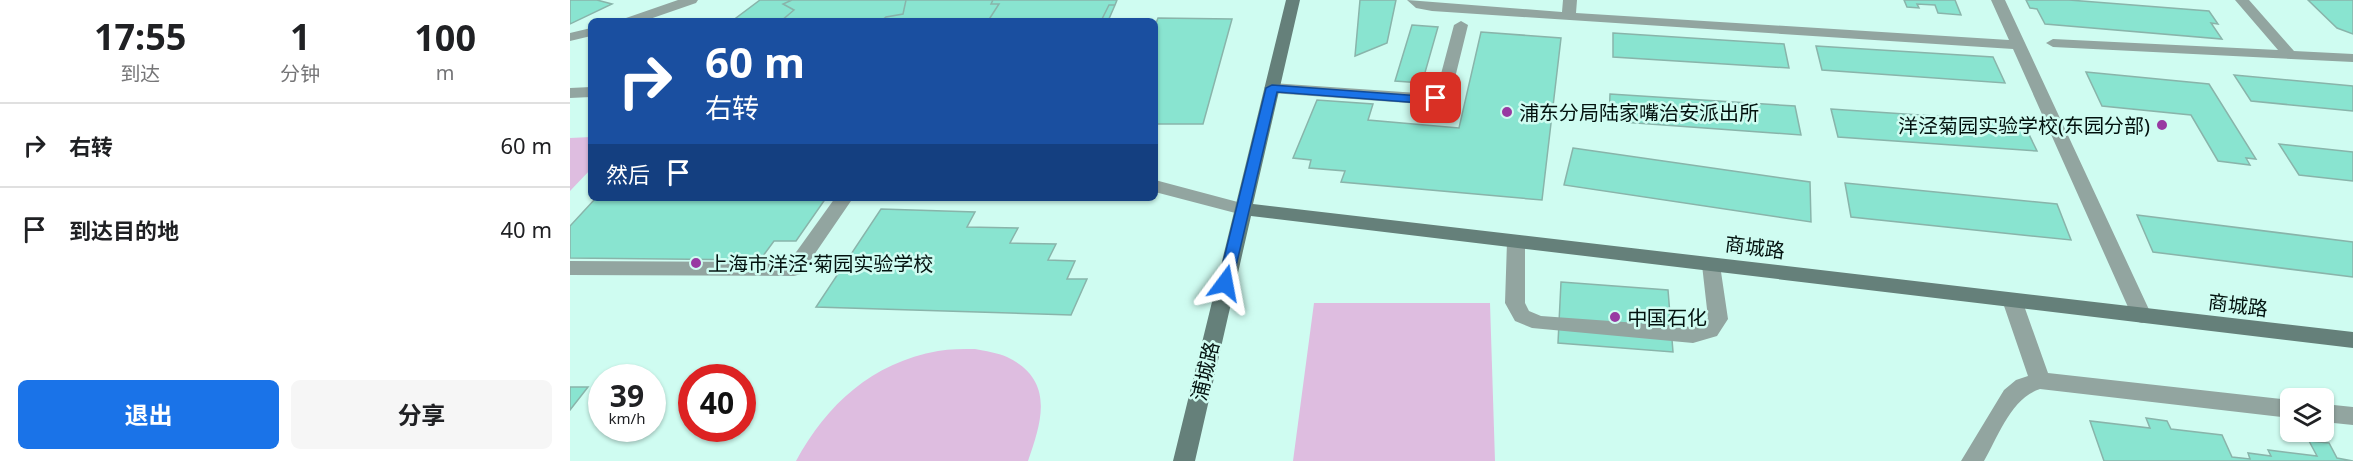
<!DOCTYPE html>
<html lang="zh">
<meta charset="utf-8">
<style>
:root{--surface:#fff;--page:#f6f6f6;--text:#202124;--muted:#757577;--line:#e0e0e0;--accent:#1a73e8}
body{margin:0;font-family:"Noto Sans","Noto Sans SC",sans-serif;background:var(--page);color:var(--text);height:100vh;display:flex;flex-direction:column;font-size:22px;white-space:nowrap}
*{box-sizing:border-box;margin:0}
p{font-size:20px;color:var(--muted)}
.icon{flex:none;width:33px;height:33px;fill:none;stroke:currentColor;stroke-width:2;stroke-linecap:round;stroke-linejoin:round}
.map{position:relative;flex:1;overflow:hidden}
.panel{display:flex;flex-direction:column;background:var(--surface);width:570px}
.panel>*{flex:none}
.hud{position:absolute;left:18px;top:18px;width:570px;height:183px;border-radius:9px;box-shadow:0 2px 4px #0004;background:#1a4fa0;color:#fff;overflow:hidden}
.controls{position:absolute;left:1710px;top:388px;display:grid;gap:12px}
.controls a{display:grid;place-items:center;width:54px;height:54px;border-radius:9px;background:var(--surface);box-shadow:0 2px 4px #0004;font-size:30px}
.speed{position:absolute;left:18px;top:364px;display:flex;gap:12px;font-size:30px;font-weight:700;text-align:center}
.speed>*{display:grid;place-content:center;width:78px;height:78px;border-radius:50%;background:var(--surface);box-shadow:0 2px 4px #0004;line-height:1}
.speed small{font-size:15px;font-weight:400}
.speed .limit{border:9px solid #d22;background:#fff;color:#111}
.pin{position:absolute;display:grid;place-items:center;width:51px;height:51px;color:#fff;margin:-26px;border-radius:12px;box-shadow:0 3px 9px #0006}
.me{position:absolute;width:66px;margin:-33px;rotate:13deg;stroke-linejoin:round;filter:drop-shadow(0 0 4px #0008)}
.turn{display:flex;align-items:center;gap:21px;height:126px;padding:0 18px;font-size:27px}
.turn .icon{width:78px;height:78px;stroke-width:2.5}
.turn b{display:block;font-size:42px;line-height:51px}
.then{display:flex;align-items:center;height:57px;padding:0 18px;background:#0003;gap:12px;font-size:22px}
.eta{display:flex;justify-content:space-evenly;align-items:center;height:102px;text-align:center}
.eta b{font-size:36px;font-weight:700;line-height:42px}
.button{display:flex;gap:12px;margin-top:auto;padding:12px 18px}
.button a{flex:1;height:69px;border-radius:9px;background:var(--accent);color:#fff;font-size:24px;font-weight:700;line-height:69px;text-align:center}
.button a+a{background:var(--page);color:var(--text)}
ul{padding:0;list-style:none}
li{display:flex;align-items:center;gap:18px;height:84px;padding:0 18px;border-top:2px solid var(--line)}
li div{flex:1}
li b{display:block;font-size:22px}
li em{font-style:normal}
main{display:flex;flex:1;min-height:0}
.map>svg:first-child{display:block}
.green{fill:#debde0}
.building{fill:#89e4d0;stroke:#89b4aa;stroke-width:1.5}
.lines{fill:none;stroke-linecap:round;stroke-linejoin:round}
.lane{fill:#92a5a0;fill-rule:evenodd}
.street{fill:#92a5a0;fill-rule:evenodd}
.secondary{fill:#65807a;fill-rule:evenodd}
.route{fill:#1a73e8;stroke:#114b97;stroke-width:1.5}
.poi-dot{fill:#9839a2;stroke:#cffcf1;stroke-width:2}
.labels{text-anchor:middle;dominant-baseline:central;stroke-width:5;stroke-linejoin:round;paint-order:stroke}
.poi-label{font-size:20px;fill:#03120f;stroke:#cffcf1;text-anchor:start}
.street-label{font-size:20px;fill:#03120f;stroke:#cffcf1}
</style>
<main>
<section class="panel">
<div class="eta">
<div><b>17:55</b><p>到达</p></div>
<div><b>1</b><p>分钟</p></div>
<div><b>100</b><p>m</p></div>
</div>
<ul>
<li><svg class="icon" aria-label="right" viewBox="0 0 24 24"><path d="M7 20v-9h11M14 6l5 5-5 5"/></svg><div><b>右转</b></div><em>60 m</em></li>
<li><svg class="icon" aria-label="arrive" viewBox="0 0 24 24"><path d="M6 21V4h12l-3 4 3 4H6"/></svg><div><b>到达目的地</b></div><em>40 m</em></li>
</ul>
<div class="button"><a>退出</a><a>分享</a></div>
</section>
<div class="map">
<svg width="1783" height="461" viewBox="0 0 1783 461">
<rect width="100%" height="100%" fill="#cffcf1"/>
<!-- green -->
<path class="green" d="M 21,137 L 21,169 L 0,191 L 0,138 Z
M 744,303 L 920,303 L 925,461 L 723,461 Z
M 405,349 C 415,351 428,353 437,357 C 485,380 472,421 458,461 L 226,461 C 257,404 302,363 368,351 C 380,349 393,349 405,349 Z"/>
<!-- building -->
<path class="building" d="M 0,0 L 27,0 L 42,4 L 0,24 Z
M 190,0 L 222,0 L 213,4 L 224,10 L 211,21 L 162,21 Z
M 222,0 L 336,0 L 333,14 L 316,17 L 311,21 L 211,21 L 224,10 L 213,4 Z
M 336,0 L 423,0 L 421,4 L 429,4 L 418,21 L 311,21 L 316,17 L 333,14 Z
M 423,0 L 547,0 L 545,5 L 539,5 L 531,21 L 418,21 L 429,4 L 421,4 Z
M 790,0 L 826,0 L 817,43 L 785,56 Z
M 1334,0 L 1385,0 L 1391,15 L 1368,13 L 1365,5 L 1347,4 L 1349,8 L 1337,7 Z
M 1456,0 L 1499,0 L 1639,11 L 1648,24 L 1641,23 L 1652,39 L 1475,24 L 1467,9 L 1460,8 Z
M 1738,0 L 1783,0 L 1783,34 L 1767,28 Z
M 539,5 L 545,5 L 538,21 L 531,21 Z
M 588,18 L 662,19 L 633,124 L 585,124 L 585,26 Z
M 842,25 L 868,27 L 852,83 L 825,81 Z
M 911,32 L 991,38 L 972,200 L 771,182 L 775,171 L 739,168 L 741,160 L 723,158 L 747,100 L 803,104 L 798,120 L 889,128 Z
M 1043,33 L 1214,44 L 1219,68 L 1043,57 Z
M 1246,46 L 1423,57 L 1435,83 L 1252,70 Z
M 1516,72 L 1639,84 L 1686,159 L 1676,158 L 1680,165 L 1648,161 L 1621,115 L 1532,106 Z
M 1664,75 L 1783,86 L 1783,111 L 1681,101 Z
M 1040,94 L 1225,106 L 1231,135 L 1039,121 Z
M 1261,109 L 1453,122 L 1467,151 L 1268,137 Z
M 1709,144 L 1783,152 L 1783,181 L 1729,175 Z
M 1003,148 L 1240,182 L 1241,222 L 994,185 Z
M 1275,183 L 1487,204 L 1501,240 L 1281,217 Z
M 77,198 L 256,198 L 226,241 L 204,241 L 190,260 L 0,258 L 0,226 L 25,199 Z
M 311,209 L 405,212 L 397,227 L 448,228 L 440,243 L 486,244 L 478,260 L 505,261 L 497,279 L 517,279 L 501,315 L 246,307 Z
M 1567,215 L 1783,242 L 1783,277 L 1583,252 Z
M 991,282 L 1098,290 L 1103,352 L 988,343 Z
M 0,387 L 18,387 L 0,410 Z
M 1576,418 L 1597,421 L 1601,429 L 1652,435 L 1662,457 L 1680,459 L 1678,453 L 1701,456 L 1698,450 L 1747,456 L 1739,441 L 1759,443 L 1767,458 L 1783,461 L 1534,461 L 1520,421 L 1580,428 Z"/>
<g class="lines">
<!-- lane -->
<path class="lane" d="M 108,0 L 128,0 L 126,3 L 74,21 L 54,21 L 56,18 Z
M 837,0 L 992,12 L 993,0 L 1007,0 L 1006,13 L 1439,40 L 1421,0 L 1435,0 L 1582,316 L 1579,321 L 1572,323 L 1565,321 L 1562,316 L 1443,49 L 862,11 L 846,8 Z
M 1665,0 L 1679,0 L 1724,51 L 1783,54 L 1783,62 L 1483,47 L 1476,43 L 1483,39 L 1708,50 Z
M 891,21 L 898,25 L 882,90 L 871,101 L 851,104 L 702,93 L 694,88 L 702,83 L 862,94 L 867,89 L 884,25 Z
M 21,28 L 21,36 L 0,41 L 0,33 Z
M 265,198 L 283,198 L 231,274 L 224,276 L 0,275 L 0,261 L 219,262 Z
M 946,236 L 952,237 L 955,242 L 955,303 L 959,311 L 971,316 L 1123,327 L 1133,325 L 1138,318 L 1132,265 L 1134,260 L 1141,258 L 1148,260 L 1150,265 L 1158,319 L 1147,336 L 1123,343 L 962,328 L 945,321 L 935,303 L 937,242 L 940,237 Z
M 1442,293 L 1449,295 L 1452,300 L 1478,373 L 1720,400 L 1720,418 L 1470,389 C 1441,398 1428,437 1414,461 L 1391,461 L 1434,390 L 1446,380 L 1458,376 L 1432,300 L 1435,295 Z
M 1754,404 L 1783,407 L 1783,425 L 1754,422 Z"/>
<!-- street -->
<path class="street" d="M 21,87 L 21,97 L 0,98 L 0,88 Z
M 585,180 L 679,205 L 682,209 L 679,213 L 673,215 L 585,192 Z"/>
<!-- secondary -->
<path class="secondary" d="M 716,0 L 730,0 L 683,204 L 1783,332 L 1783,348 L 681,216 L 625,461 L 603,461 Z"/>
</g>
<!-- route -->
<path class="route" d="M 702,85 L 851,96 L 866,94 L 872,98 L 866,101 L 851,103 L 707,92 L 662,283 L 655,288 L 648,283 L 696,88 Z"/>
<!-- markers -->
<g class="poi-dot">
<circle cx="937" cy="112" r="6"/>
<circle cx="1592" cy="125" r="6"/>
<circle cx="126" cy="263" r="6"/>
<circle cx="1045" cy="317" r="6"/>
</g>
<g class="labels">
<!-- poi labels -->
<g class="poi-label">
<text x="949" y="112">浦东分局陆家嘴治安派出所</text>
<text x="1580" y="125" text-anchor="end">洋泾菊园实验学校(东园分部)</text>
<text x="138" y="263">上海市洋泾·菊园实验学校</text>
<text x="1057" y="317">中国石化</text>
</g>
<!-- street labels -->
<g class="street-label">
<text transform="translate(1185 247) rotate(7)">商城路</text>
<text transform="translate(1668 305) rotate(7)">商城路</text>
<text transform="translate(635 371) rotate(-77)">浦城路</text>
</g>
</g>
</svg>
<div class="controls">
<a><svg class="icon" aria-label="layers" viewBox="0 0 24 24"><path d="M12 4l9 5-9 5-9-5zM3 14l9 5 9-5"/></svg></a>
</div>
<div class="speed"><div>39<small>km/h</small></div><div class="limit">40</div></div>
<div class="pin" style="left:866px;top:98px;background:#d93025"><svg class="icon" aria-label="arrive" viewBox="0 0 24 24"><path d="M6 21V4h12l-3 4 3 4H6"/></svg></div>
<svg class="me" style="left:655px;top:283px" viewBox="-20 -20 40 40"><path d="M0-17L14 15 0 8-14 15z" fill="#1a73e8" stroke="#fff" stroke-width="4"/></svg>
<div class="hud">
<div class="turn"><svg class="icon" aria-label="right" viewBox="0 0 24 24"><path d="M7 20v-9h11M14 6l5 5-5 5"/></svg><div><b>60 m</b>右转</div></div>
<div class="then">然后<svg class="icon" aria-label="arrive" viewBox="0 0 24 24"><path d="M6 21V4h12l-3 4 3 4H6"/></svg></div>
</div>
</div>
</main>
